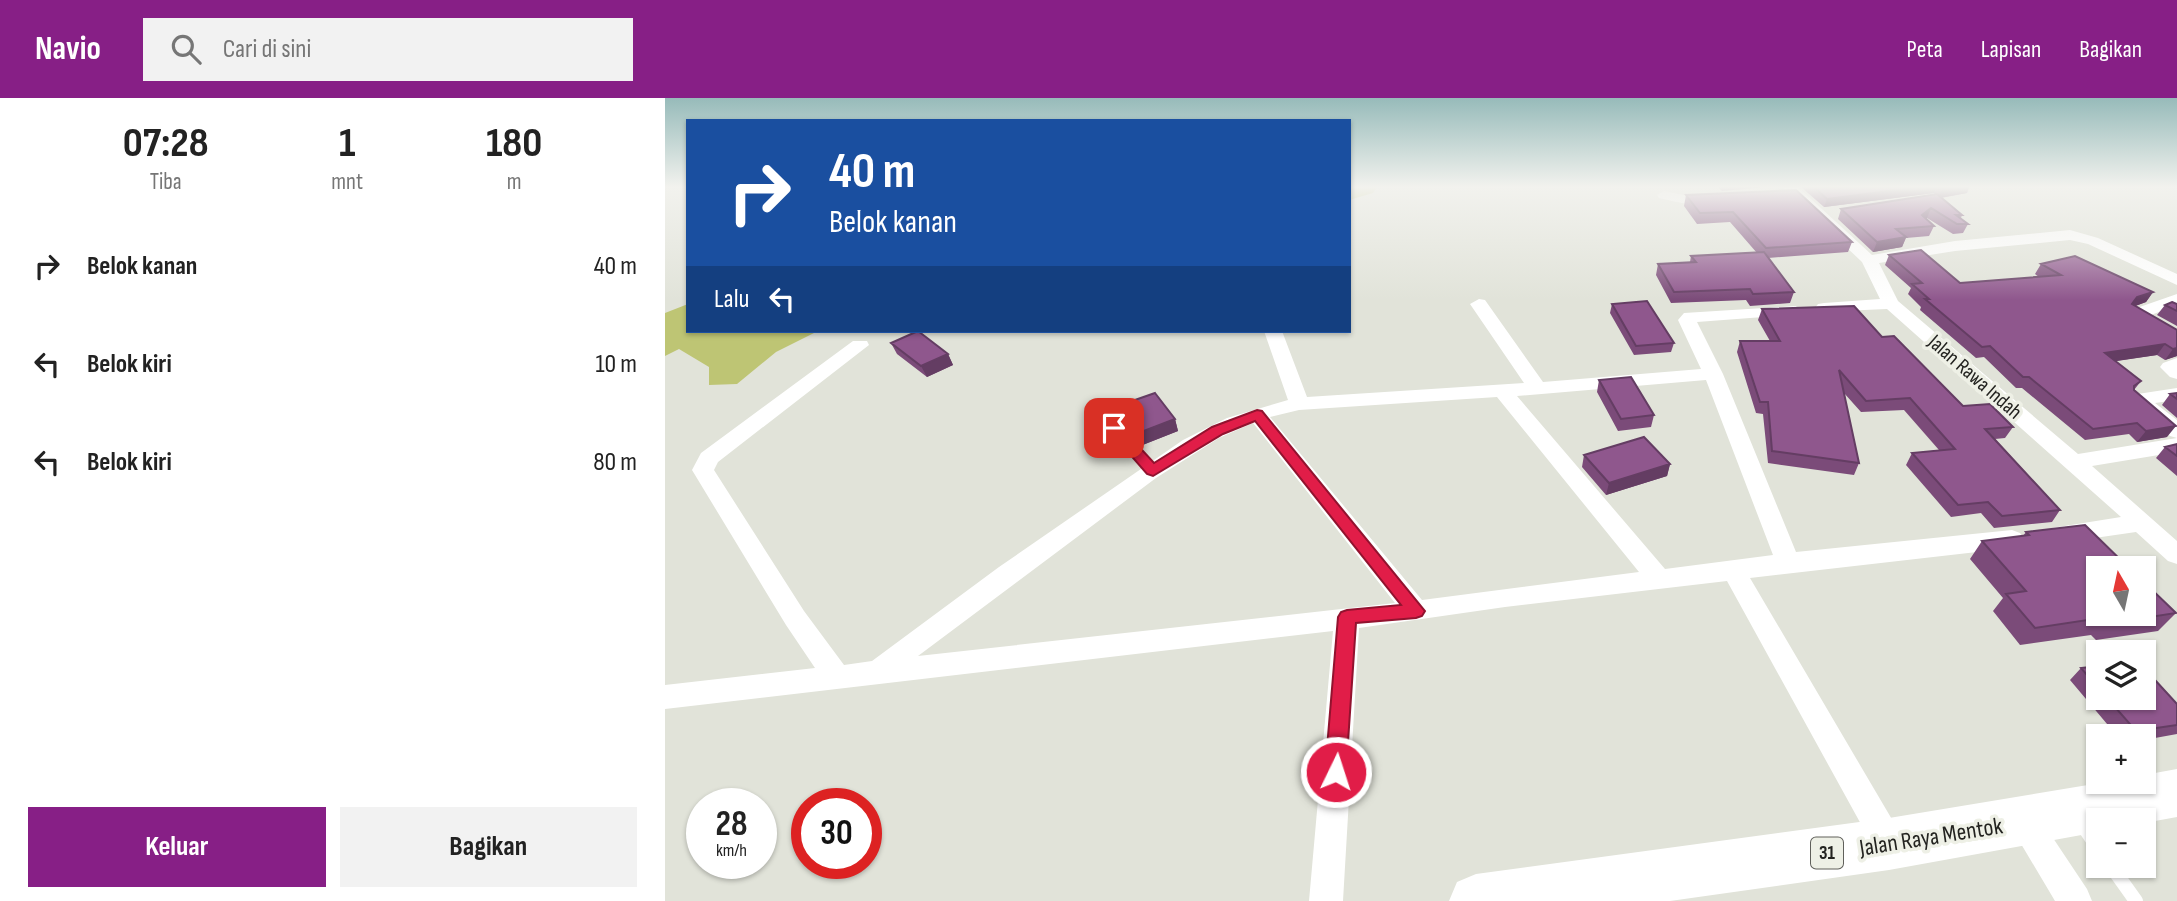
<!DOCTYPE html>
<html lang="id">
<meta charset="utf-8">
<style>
:root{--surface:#fff;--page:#f2f2f2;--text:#222;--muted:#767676;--accent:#871f86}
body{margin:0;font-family:"Sofia Sans Condensed",sans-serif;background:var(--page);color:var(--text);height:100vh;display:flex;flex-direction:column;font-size:26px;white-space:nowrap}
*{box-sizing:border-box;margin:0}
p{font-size:23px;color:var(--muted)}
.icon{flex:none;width:38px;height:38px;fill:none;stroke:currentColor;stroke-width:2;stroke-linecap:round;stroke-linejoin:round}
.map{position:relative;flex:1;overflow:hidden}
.side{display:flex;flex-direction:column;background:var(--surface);width:665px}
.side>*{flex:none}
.guide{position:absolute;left:21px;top:21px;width:665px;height:214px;border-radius:0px;box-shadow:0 2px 5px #0004;background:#1a4fa0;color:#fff;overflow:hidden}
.needle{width:46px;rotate:351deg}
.tools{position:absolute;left:1421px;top:458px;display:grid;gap:14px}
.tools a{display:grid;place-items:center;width:70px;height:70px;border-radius:0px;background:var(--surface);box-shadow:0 2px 5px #0004;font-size:35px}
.speed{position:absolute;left:21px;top:690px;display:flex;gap:14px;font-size:35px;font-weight:700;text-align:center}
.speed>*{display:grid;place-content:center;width:91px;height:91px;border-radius:50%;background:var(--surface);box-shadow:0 2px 5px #0004;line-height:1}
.speed small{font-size:18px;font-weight:400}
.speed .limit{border:10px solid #d22;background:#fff;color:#111}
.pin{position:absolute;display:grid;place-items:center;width:60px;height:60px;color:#fff;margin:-30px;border-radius:14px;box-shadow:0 4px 10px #0006}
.me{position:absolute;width:77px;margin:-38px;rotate:4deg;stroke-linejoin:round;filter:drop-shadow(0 0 5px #0008)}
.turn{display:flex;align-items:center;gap:24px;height:147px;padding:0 28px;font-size:32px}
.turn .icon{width:91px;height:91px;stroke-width:2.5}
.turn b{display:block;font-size:49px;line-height:60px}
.then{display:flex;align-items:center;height:66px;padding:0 28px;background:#0003;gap:14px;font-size:26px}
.eta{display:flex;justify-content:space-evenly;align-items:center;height:119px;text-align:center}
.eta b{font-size:42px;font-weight:700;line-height:49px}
.cta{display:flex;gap:14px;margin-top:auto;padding:14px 28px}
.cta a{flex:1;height:80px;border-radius:0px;background:var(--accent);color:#fff;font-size:28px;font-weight:700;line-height:80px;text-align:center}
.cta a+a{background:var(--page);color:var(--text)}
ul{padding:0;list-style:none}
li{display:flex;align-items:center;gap:21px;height:98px;padding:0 28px}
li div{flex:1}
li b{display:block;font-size:26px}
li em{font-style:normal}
header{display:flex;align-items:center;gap:42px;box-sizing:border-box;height:98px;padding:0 35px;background:var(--accent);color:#fff}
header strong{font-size:33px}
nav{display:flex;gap:38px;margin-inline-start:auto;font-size:24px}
.search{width:490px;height:63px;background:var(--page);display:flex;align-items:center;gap:18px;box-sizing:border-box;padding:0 24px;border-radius:0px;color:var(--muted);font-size:26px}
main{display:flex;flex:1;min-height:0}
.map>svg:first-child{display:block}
.water{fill:#bec574}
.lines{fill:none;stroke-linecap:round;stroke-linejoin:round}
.river{fill:#bec574;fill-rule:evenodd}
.service-far2{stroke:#fff;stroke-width:9}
.service-far1{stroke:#fff;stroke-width:11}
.service{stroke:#fff;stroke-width:14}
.minor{fill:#fff;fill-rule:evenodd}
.trunk{fill:#fff;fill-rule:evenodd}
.wall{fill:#7b4b79}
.shaded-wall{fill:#643d63}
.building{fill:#8f578d;stroke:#643d63;stroke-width:2}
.route{fill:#e11d48;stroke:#92132f;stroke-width:2}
.labels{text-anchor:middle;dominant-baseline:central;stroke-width:7;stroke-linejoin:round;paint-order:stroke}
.shield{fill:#eef0e6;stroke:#60605b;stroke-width:2}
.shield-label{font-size:19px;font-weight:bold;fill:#232320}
.street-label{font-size:21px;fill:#232320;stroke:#eef0e6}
.near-street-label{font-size:24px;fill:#232320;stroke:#eef0e6}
</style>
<header>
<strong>Navio</strong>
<div class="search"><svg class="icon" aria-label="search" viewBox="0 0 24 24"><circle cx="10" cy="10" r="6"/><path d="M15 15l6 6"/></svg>Cari di sini</div>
<nav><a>Peta</a><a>Lapisan</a><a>Bagikan</a></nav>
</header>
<main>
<section class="side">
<div class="eta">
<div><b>07:28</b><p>Tiba</p></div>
<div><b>1</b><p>mnt</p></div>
<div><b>180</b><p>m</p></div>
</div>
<ul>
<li><svg class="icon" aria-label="right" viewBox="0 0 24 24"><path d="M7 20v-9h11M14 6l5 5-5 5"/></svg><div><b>Belok kanan</b></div><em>40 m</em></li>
<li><svg class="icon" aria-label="left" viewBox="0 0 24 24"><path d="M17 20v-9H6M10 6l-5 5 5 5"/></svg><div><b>Belok kiri</b></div><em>10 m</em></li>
<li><svg class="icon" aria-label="left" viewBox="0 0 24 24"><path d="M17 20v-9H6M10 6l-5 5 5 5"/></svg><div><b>Belok kiri</b></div><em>80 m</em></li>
</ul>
<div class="cta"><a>Keluar</a><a>Bagikan</a></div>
</section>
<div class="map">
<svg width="1512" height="803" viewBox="0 0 1512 803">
<rect width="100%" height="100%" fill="#e1e3d9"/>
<!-- water -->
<path class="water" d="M 23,206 L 23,233 L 153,233 L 111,254 L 72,286 L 44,287 L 44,269 L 14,251 L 0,258 L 0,215 Z"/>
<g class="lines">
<!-- river -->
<path class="river" d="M 684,89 L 712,89 L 708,95 L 684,102 Z"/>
<!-- service-far2 -->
<path class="service-far2" d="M 449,330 L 485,369"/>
<!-- service-far1 -->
<path class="service-far1" d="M 483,367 L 488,372"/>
<!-- service -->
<path class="service" d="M 1417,726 L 1433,750
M 1446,768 L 1471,803"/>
<!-- minor -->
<path class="minor" d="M 1118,89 L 1133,89 L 1207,157 L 1290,143 L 1405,132 L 1433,140 L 1512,176 L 1512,187 L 1423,146 L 1405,142 L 1290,153 L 1214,165 L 1233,203 L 1413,356 L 1512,340 L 1512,354 L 1427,368 L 1512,443 L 1512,466 L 1503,463 L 1471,434 L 1395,445 L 1387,442 L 1383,436 L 1387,430 L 1456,419 L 1222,211 L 1153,214 L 1150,210 L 1153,206 L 1159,205 L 1215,201 L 1197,164 Z
M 999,93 L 1024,98 L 1052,96 L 1059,100 C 1043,113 1012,104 994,100 L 992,97 Z
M 1512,196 L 1512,207 L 1486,217 L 1512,231 L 1512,244 L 1463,216 L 1466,212 Z
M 814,201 L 820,202 L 878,284 L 1036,271 L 1013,222 L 1019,215 L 1131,208 L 1134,212 L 1131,216 L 1125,217 L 1032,224 L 1058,276 L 1131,454 L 1347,432 L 1355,435 L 1359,441 L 1355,447 L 1347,450 L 1085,480 L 1235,735 L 1240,746 L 1235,757 L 1224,762 L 1213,757 L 1062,483 L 840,509 L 694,530 L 678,803 L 644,803 L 668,533 L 0,611 L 0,587 L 150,570 L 121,527 L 27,372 L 36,355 L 188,243 L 202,243 L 204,247 L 53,364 L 49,372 L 139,513 L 179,567 L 207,563 L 334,469 L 518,342 L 562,320 L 623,302 L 599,233 L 617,233 L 642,299 L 859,285 L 805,206 ZM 1041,282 L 1108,457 L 1000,471 L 852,298 ZM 832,299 L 974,474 L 757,502 L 605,319 L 634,312 ZM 588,325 L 730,505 L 253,558 L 491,380 L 554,340 Z
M 1512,260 L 1512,281 L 1505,279 L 1495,269 L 1498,265 Z
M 1512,290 L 1512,302 L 1490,305 L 1512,322 L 1512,340 L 1505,338 L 1463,301 L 1466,297 Z
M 1359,709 L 1370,713 L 1422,791 L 1427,803 L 1390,803 L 1343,724 L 1348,713 Z"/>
<!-- trunk -->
<path class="trunk" d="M 1512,671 L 1512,719 L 1479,725 L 1479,723 L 1433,723 L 1433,734 L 1224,772 L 1005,803 L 784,803 L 792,784 L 811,776 L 1224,720 L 1441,684 L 1479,684 L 1479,677 Z"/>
</g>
<!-- wall -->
<path class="wall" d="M 1053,89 L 1103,89 L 1057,93 Z
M 1136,89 L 1304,89 L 1302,95 L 1276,100 L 1297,117 L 1296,120 L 1303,126 L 1298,135 L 1288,136 L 1262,120 L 1260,121 L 1269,128 L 1264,138 L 1241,140 L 1237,149 L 1208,154 L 1173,121 L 1176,111 L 1270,97 L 1269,95 L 1159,109 Z
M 1021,97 L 1187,144 L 1183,154 L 1103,160 L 1129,194 L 1125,205 L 1085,208 L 1081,202 L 1006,205 L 991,177 L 993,166 L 1025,164 L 1026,158 L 1092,155 L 1065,124 L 1032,126 L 1019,108 Z
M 1224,157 L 1295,185 L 1374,179 L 1370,176 L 1376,166 L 1488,194 L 1481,204 L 1470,208 L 1512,232 L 1512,258 L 1500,262 L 1492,257 L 1450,263 L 1476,283 L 1469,292 L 1502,339 L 1472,344 L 1464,336 L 1420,342 L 1357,290 L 1351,290 L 1319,259 L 1311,260 L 1255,212 L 1256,209 L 1243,196 L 1246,190 L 1220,167 Z
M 947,206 L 1009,245 L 1006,254 L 969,257 L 945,215 Z
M 1512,206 L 1512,228 L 1492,217 L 1500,207 Z
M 1097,211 L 1217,239 L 1298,308 L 1348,329 L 1340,340 L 1330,341 L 1395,412 L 1387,424 L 1329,430 L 1316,415 L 1286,419 L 1241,367 L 1247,355 L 1274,352 L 1239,312 L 1196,314 L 1179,295 L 1194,365 L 1189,377 L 1103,365 L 1098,316 L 1091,315 L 1072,254 L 1075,243 L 1105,243 L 1093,222 Z
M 226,245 L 283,256 L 288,267 L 262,279 L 232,256 Z
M 934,282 L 989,317 L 986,329 L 953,333 L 932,294 Z
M 1512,295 L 1512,320 L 1497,307 L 1505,296 Z
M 447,310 L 510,321 L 513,333 L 475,348 L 451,322 Z
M 1512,346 L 1512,378 L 1491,360 L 1500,349 Z
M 919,357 L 1005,366 L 1002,378 L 941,397 L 917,369 Z
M 1361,434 L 1511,515 L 1493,533 L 1431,542 L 1426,537 L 1355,547 L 1328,513 L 1338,500 L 1305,461 L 1317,443 L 1358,438 Z
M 1433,568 L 1433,600 L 1479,600 L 1512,606 L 1512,636 L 1479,642 L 1479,639 L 1453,639 L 1405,582 L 1416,570 Z"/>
<!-- shaded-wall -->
<path class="shaded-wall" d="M 1254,89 L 1271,89 L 1269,95 L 1159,109 L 1162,101 Z
M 1290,89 L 1304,89 L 1302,95 L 1273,100 L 1277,91 Z
M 1266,110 L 1262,120 L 1252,127 L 1257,117 Z
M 1241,139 L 1237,149 L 1208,154 L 1212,144 Z
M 1488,194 L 1481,204 L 1465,210 L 1472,199 Z
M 1500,246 L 1492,257 L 1432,266 L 1440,255 Z
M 1512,250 L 1512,258 L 1500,262 L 1508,251 Z
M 283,256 L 288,267 L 262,279 L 256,268 Z
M 510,321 L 513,333 L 475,348 L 471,336 Z
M 1511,328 L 1502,339 L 1472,344 L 1481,333 Z
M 1005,366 L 1002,378 L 941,397 L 944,385 Z"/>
<!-- building -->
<path class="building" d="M 1149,89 L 1254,89 L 1162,101 Z
M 1275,89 L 1290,89 L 1277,91 Z
M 1131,92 L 1187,144 L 1101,150 L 1068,114 L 1035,115 L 1021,97 Z
M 1272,96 L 1297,117 L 1291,117 L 1303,126 L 1292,126 L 1266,110 L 1257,117 L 1269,128 L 1231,131 L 1241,139 L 1212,144 L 1176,111 Z
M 1256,152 L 1295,185 L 1396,177 L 1376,166 L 1410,158 L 1488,194 L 1472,199 L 1467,206 L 1512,232 L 1512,250 L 1508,251 L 1500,246 L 1440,255 L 1476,283 L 1469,288 L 1469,292 L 1511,328 L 1481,333 L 1472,325 L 1428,331 L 1364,279 L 1358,279 L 1325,248 L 1317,249 L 1260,201 L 1264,201 L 1247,186 L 1257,185 L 1224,157 Z
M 1099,154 L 1129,194 L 1088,196 L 1085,191 L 1009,194 L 993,166 L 1031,164 L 1026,158 Z
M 982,203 L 1009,245 L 971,248 L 947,206 Z
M 1507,204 L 1512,206 L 1512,213 L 1500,207 Z
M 1189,208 L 1217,239 L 1229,238 L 1298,308 L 1325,306 L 1348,329 L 1320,331 L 1395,412 L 1337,418 L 1323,404 L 1293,407 L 1247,355 L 1290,351 L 1245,300 L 1201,303 L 1174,272 L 1194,365 L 1107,353 L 1103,304 L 1095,304 L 1075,243 L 1115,243 L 1097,211 Z
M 253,233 L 283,256 L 256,268 L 226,245 Z
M 966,279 L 989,317 L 956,321 L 934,282 Z
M 490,295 L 510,321 L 471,336 L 447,310 Z
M 1512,295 L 1512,301 L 1505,296 Z
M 979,339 L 1005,366 L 944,385 L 919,357 Z
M 1512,346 L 1512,358 L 1500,349 Z
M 1420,427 L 1465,471 L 1433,471 L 1433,516 L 1479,516 L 1479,484 L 1511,515 L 1447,525 L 1442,519 L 1370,530 L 1341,496 L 1361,493 L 1317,443 L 1364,437 L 1361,434 Z
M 1433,568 L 1433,590 L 1416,570 Z
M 1479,570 L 1512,606 L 1512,627 L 1471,633 L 1442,600 L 1479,600 Z"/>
<!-- sky -->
<linearGradient id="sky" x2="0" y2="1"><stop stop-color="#97bbba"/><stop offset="0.44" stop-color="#f2f2ee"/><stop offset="1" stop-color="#f2f2ee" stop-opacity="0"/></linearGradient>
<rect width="1512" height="202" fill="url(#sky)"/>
<!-- route -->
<path class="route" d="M 592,312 L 597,313 L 760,513 L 757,518 L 751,520 L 691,525 L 681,674 L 678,681 L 671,684 L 663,681 L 660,674 L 673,519 L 676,514 L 682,512 L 736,507 L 590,323 L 558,336 L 488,378 L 482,376 L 442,330 L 449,326 L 454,327 L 489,365 L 547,329 Z"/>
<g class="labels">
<!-- shield labels -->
<rect class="shield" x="1146" y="739.5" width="32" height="31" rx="5"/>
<g class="shield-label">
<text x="1162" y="755">31</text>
</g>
<!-- street labels -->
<g class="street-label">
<text transform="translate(1310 279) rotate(41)">Jalan Rawa Indah</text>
</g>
<!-- near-street labels -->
<g class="near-street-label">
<text transform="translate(1266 739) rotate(-9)">Jalan Raya Mentok</text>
</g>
</g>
</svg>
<div class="tools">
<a><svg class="needle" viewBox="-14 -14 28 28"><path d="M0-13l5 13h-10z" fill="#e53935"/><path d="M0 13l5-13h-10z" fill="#767676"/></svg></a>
<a><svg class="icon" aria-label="layers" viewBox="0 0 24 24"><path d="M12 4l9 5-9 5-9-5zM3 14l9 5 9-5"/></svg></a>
<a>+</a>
<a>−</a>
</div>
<div class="speed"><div>28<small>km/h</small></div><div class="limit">30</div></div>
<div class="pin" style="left:449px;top:330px;background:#d93025"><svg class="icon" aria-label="arrive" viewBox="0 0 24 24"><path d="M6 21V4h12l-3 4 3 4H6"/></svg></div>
<svg class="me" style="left:671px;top:674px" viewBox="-20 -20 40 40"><circle r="17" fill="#e11d48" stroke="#fff" stroke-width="3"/><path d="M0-11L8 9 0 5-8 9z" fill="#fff"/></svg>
<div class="guide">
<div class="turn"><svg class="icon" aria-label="right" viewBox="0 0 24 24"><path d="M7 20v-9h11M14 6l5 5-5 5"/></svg><div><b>40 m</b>Belok kanan</div></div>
<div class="then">Lalu<svg class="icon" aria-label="left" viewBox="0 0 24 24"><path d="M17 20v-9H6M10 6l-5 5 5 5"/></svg></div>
</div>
</div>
</main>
